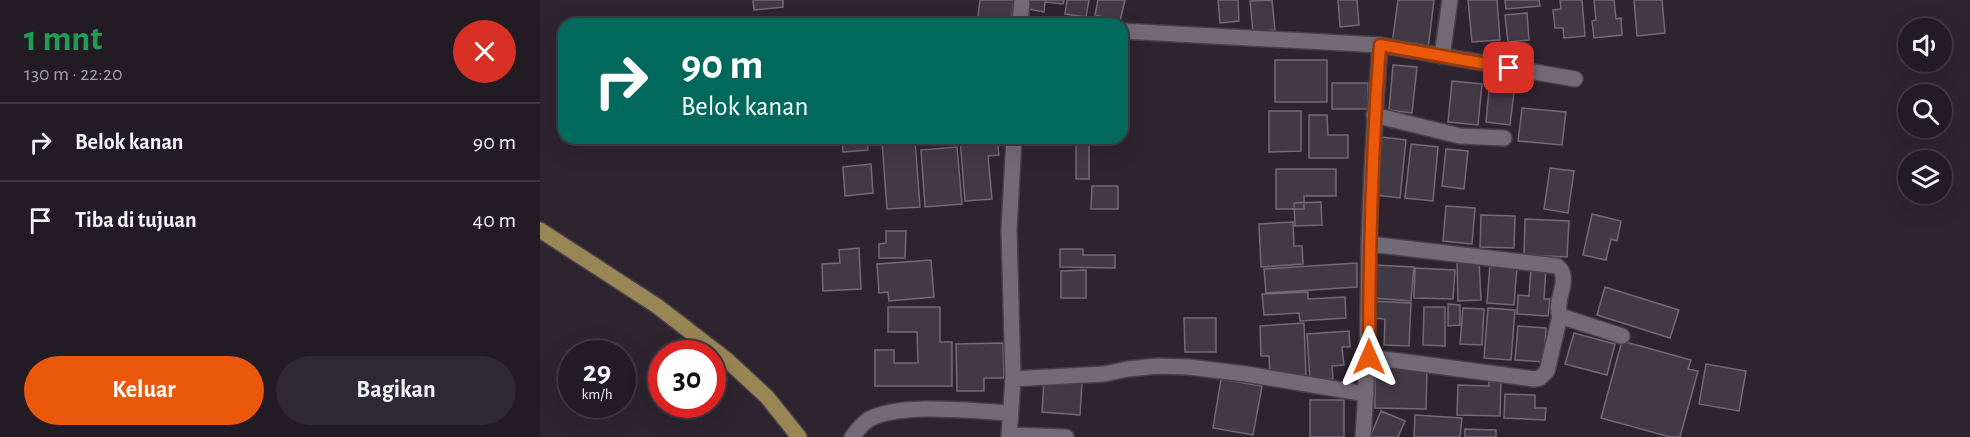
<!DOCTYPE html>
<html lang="id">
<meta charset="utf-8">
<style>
:root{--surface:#221b24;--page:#2e2831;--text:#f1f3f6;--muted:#a2a1a6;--line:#3f3941;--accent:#ea580c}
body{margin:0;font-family:"Alegreya Sans",sans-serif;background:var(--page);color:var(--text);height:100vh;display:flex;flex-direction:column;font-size:22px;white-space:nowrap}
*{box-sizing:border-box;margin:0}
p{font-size:20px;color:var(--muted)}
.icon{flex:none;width:33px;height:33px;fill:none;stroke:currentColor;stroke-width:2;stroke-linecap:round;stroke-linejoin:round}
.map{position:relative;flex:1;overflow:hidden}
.sheet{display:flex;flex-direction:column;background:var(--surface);width:540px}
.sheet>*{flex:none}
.guide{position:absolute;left:18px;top:18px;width:570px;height:126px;border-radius:18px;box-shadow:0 6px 24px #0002,0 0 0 2px var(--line);background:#00695c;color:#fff;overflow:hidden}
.fabs{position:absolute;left:1358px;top:18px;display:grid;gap:12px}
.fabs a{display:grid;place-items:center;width:54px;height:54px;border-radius:50%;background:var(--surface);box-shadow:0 6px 24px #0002,0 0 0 2px var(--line);font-size:30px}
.speed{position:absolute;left:18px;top:340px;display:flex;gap:12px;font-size:30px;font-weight:700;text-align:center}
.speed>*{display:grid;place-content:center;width:78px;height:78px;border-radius:50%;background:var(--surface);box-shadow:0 6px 24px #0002,0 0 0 2px var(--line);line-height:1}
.speed small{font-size:15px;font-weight:400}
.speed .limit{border:9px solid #d22;background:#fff;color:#111}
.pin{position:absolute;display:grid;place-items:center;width:51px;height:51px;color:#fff;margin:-26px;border-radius:12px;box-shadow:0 3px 9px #0006}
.me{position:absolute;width:66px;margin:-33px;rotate:0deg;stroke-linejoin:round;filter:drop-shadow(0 0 4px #0008)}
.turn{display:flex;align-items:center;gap:21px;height:126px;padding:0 24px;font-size:27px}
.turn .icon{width:78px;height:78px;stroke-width:2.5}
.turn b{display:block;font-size:42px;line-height:51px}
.round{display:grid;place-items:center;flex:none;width:63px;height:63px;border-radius:32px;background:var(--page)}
.head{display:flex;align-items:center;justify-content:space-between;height:102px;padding:0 24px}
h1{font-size:36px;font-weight:700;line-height:45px;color:#1e9e55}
.primary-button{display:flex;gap:12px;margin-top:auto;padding:12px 24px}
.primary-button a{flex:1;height:69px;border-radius:36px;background:var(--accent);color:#fff;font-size:24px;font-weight:700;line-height:69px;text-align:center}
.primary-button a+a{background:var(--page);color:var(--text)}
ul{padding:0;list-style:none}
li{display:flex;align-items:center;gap:18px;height:78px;padding:0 24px;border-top:2px solid var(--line)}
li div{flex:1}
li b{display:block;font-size:22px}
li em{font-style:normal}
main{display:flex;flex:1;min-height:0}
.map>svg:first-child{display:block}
.building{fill:#423946;stroke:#736977;stroke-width:1.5}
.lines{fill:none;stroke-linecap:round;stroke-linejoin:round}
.minor-casing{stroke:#47404a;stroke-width:18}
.primary-casing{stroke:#47404a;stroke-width:18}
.minor{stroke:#736a78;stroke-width:15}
.primary{stroke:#998655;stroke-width:15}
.route-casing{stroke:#983908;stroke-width:15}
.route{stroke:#ea580c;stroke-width:10}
</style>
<main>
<section class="sheet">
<div class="head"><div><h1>1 mnt</h1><p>130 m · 22:20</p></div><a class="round" style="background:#d93025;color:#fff"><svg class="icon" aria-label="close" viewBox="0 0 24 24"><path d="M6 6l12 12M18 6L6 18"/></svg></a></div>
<ul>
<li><svg class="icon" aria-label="right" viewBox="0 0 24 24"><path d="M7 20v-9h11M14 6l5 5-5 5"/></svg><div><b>Belok kanan</b></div><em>90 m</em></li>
<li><svg class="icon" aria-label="arrive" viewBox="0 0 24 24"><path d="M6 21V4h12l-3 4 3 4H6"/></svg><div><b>Tiba di tujuan</b></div><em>40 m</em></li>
</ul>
<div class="primary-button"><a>Keluar</a><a>Bagikan</a></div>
</section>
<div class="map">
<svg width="1430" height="437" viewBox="0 0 1430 437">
<rect width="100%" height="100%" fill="#2d2430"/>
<!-- building -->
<path class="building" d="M 213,0 L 243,0 L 243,7 L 214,10 Z
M 440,0 L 474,0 L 471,24 L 437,24 Z
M 490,0 L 524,0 L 523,4 L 505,2 L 504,12 L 488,9 Z
M 527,0 L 549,0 L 546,17 L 525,14 Z
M 558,0 L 585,0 L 580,21 L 555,15 Z
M 678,0 L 698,0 L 699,21 L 680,23 Z
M 732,0 L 735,30 L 713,32 L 710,1 Z
M 798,0 L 817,0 L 819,25 L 800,27 Z
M 858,0 L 894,0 L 888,49 L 852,44 Z
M 928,0 L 957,0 L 960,40 L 932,42 Z
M 965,0 L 999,0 L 1000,6 L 966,9 Z
M 1020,0 L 1042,0 L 1045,36 L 1024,38 L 1023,28 L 1015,28 L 1013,10 L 1021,9 Z
M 1054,0 L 1074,0 L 1076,19 L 1081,18 L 1082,35 L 1054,38 L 1052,21 L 1056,20 Z
M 1094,0 L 1122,0 L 1125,33 L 1097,36 Z
M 987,13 L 989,40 L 968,42 L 965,15 Z
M 582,54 L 588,54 L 588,113 L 582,113 Z
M 735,60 L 787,60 L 787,102 L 735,102 Z
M 853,65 L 877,67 L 872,113 L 849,110 Z
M 912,81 L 942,84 L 938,125 L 908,122 Z
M 792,83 L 828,83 L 828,109 L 792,109 Z
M 949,89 L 974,92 L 970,125 L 946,122 Z
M 982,108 L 1026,112 L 1022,145 L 978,141 Z
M 729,111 L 761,111 L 761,151 L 729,152 Z
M 769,115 L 787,115 L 788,135 L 808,135 L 808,158 L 769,158 Z
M 841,137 L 866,140 L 860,198 L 835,195 Z
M 302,138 L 327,138 L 328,150 L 303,152 Z
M 420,138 L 457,138 L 459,155 L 448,156 L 452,199 L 425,201 Z
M 536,138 L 549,138 L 549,179 L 536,179 Z
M 375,140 L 380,207 L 347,209 L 342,142 Z
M 871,144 L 898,147 L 893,201 L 865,198 Z
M 417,147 L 422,204 L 385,207 L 381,150 Z
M 906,149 L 928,151 L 924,189 L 902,186 Z
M 331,164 L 333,193 L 305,196 L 303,167 Z
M 1010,168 L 1034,171 L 1028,213 L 1004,209 Z
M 736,169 L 796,169 L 796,196 L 764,196 L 764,209 L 736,209 Z
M 552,186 L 578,186 L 578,209 L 551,209 Z
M 781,202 L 782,225 L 755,226 L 754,203 Z
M 906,206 L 935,208 L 932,244 L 903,241 Z
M 1052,214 L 1081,221 L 1077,241 L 1071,239 L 1066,260 L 1043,255 Z
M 941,215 L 975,216 L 974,248 L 940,247 Z
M 985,219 L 1029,221 L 1027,257 L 984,255 Z
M 753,222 L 754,246 L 762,246 L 763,264 L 721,267 L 719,224 Z
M 346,231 L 366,231 L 365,258 L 339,258 L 339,244 L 346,243 Z
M 319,248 L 321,289 L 283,291 L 282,264 L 300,263 L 299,250 Z
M 520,249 L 543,249 L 543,255 L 575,255 L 575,268 L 520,267 Z
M 391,260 L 394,297 L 349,301 L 348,292 L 339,293 L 337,264 Z
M 939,260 L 941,300 L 918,301 L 917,261 Z
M 817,263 L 817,287 L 726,293 L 724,269 Z
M 950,264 L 977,266 L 974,305 L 947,303 Z
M 834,265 L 874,267 L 871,301 L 832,298 Z
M 991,267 L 1006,268 L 1004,299 L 1010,299 L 1008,316 L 977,314 L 978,295 L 989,296 Z
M 875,268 L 915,270 L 913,299 L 874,298 Z
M 546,270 L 546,298 L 521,298 L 521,271 Z
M 1065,287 L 1139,310 L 1130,338 L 1057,315 Z
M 768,292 L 768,299 L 805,297 L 806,318 L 760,321 L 759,313 L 724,315 L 722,294 Z
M 832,301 L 871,303 L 869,346 L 844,345 L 845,319 L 831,318 Z
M 908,304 L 920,305 L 920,325 L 908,326 Z
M 348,307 L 400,307 L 400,342 L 412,342 L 412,386 L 335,386 L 335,350 L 354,350 L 354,363 L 378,363 L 377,332 L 348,332 Z
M 884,307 L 905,307 L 905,346 L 883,345 Z
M 923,308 L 944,309 L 942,345 L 920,344 Z
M 948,308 L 975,310 L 971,360 L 944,358 Z
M 644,318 L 676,318 L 676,352 L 645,352 Z
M 764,323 L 766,375 L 730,376 L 729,356 L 721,356 L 720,326 Z
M 978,326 L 1006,328 L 1004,362 L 975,360 Z
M 809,331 L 810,347 L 802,347 L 804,365 L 792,366 L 793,379 L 770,380 L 767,334 Z
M 1034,333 L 1075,344 L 1067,375 L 1025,364 Z
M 1082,341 L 1151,360 L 1148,369 L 1158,371 L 1140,437 L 1130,437 L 1061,418 Z
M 463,343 L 464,378 L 444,378 L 444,391 L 417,391 L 416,344 Z
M 1166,364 L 1206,371 L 1199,411 L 1159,404 Z
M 835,368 L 887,368 L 886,409 L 835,408 Z
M 949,378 L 961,378 L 960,416 L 917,415 L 918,385 L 949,386 Z
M 681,379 L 722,386 L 713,435 L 673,428 Z
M 504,380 L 542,383 L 540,415 L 502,412 Z
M 965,394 L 995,395 L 995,408 L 1006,408 L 1005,420 L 964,418 Z
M 770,400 L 804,400 L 804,437 L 770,437 Z
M 841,411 L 865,421 L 858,437 L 830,437 Z
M 875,415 L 922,418 L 920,437 L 874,437 Z
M 925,429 L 956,430 L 956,437 L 925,437 Z"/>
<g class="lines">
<defs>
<path id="minor" d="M 480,24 L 482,0
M 582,31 L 840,45 L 1035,79
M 902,56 L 910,0
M 834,115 L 920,136 L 964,138
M 829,244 L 1017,266 C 1033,278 1013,300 1020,316 L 1082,336
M 829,357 L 994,379 L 1000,378 L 1007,371 L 1020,316
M 473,379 L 564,374 L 588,369 L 617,366 L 649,367 L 706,374 L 826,394
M 469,435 L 526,437
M 312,437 C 316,432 322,424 328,420 C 358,402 434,411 470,413
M 469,437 L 473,379 L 469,230 L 474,138
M 823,437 C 828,373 828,310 829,246 C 831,179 835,112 840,45"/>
<path id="primary" d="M 0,230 L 117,306 L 187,360 L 227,397 L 259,437"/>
</defs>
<!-- minor casing -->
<use href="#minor" class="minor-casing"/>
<!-- primary casing -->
<use href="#primary" class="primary-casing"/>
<!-- minor -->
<use href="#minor" class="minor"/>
<!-- primary -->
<use href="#primary" class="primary"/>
</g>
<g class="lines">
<defs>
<path id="route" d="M 829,357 C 829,253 832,149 840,45 L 969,68"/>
</defs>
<!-- route casing -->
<use href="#route" class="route-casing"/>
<!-- route -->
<use href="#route" class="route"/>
</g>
</svg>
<div class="fabs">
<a><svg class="icon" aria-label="sound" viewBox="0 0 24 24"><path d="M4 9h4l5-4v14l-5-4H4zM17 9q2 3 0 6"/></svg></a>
<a><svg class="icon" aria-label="search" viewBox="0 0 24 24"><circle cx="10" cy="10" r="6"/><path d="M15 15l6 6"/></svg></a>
<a><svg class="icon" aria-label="layers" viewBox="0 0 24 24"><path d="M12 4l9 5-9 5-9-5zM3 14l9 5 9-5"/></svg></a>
</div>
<div class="speed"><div>29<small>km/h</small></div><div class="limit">30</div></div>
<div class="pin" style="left:969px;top:68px;background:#d93025"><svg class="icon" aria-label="arrive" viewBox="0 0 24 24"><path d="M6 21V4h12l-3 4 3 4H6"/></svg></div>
<svg class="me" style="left:829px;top:357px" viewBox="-20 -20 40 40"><path d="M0-17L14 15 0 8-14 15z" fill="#ea580c" stroke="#fff" stroke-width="4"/></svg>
<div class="guide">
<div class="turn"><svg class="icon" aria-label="right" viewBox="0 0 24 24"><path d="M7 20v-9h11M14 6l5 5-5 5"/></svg><div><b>90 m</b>Belok kanan</div></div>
</div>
</div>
</main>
